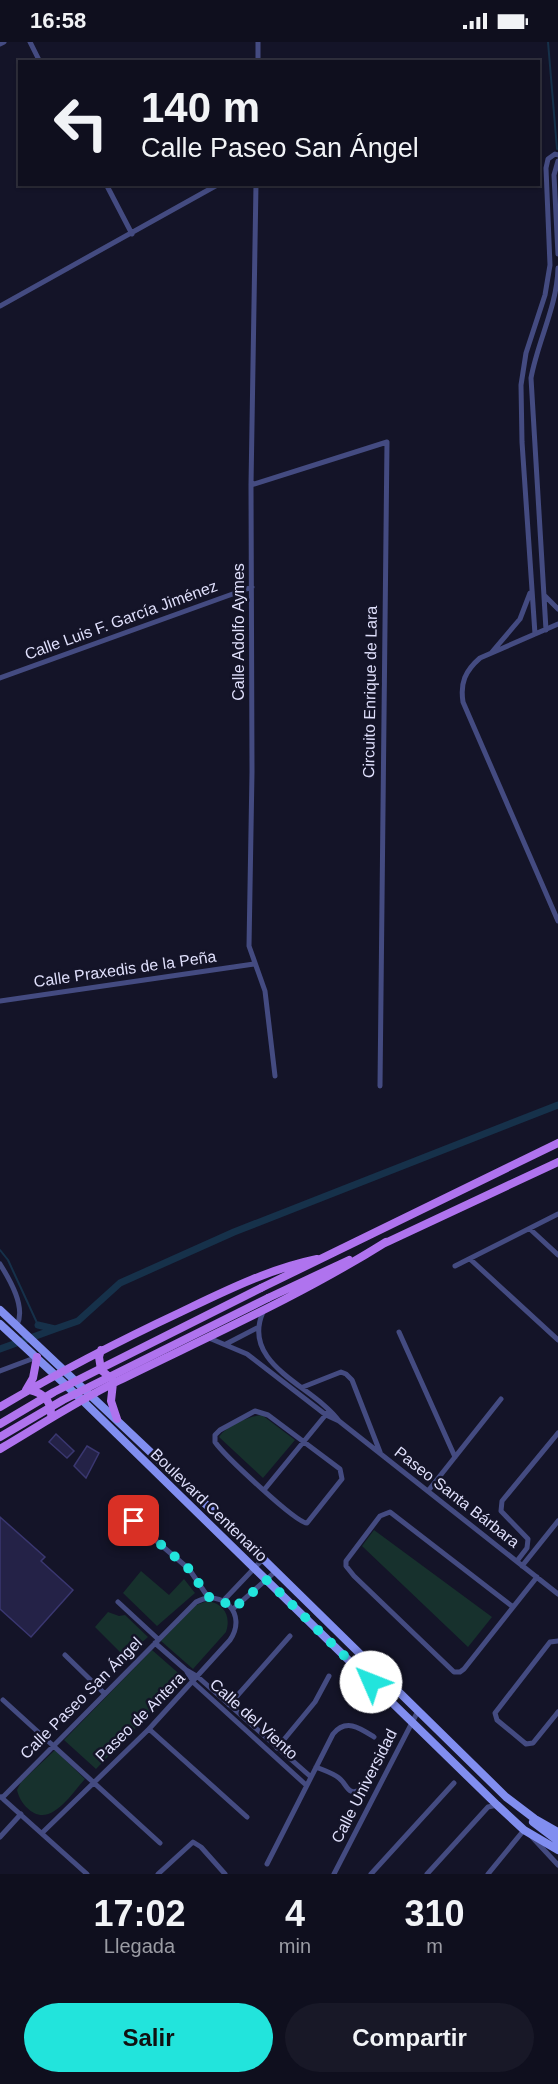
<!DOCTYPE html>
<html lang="es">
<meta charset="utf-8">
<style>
:root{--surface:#0f0f1e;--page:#181827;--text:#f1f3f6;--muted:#9b9ca4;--line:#2f2f3c;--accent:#22e4dc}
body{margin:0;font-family:Arial,sans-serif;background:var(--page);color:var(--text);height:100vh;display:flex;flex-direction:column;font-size:22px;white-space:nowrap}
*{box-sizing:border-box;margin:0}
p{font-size:20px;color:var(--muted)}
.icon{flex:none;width:33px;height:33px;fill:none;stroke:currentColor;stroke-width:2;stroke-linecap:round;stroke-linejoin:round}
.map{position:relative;height:1832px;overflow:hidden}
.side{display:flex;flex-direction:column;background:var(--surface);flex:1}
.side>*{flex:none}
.hud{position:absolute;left:18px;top:18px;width:522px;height:126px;border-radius:0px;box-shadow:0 2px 4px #0004,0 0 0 2px var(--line);background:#0f0f1e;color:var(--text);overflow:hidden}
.pin{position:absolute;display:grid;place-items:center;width:51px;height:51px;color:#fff;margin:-26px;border-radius:12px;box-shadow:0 3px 9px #0006}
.me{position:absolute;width:66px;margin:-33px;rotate:314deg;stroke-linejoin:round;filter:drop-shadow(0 0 4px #0008)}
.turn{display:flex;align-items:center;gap:21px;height:126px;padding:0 24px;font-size:27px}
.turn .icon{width:78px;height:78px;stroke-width:2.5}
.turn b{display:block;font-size:42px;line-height:51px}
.eta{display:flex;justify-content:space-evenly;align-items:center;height:102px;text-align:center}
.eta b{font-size:36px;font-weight:600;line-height:42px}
.primary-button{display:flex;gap:12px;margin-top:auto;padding:12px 24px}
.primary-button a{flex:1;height:69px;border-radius:36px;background:var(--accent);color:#111;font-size:24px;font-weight:600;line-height:69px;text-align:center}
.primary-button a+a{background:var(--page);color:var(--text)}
.status{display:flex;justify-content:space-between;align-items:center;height:42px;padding:0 30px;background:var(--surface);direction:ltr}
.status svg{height:16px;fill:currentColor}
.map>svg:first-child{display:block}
.green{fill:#17312d}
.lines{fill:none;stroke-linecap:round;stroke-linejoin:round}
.stream{stroke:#16314a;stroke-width:2}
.canal{stroke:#16314a;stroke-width:7}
.building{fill:#242247;stroke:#3a3770;stroke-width:1.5}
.street{stroke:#444b81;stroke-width:5}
.secondary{stroke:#818ef0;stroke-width:8}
.primary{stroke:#af73ee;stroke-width:8}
.primary-bridge{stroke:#af73ee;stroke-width:8}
.route{stroke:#22e4dc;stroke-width:10;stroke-dasharray:0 18}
.labels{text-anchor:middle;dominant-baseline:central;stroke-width:5;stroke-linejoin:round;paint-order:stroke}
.street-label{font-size:16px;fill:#dfdffb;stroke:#141428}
</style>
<div class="status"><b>16:58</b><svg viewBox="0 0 49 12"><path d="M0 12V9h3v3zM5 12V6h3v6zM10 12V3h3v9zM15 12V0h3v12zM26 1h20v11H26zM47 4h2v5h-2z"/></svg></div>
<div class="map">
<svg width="558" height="1832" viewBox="0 0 558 1832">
<rect width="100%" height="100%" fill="#141428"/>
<!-- green -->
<path class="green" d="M 262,1373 L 295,1398 L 263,1436 L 219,1395 C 226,1384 249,1374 262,1373 Z
M 374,1488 L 492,1575 L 468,1605 L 362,1504 Z
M 141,1529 L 169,1553 L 184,1537 L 195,1551 L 157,1584 L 123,1551 Z
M 208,1559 C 225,1562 231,1575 226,1590 L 193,1627 L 161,1599 L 196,1563 Z
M 108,1570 L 119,1574 L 125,1573 L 148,1595 L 125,1615 L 95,1585 Z
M 152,1608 L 184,1636 L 96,1727 L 64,1698 Z
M 55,1708 L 85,1737 C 72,1751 54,1781 34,1771 C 25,1766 19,1757 17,1748 L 21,1740 Z"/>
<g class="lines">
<!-- stream -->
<path class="stream" d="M 548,0 L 557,107
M 0,1208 L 8,1218 L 38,1283"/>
<!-- canal -->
<path class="canal" d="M 38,1283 L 55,1287 L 78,1279 L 120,1241 L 234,1190 L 558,1063
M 0,1307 L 55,1287"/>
</g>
<!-- building -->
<path class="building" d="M 56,1392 L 74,1409 L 67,1416 L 49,1400 Z
M 87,1404 L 99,1411 L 86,1436 L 74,1424 Z
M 0,1475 L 45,1515 L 41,1519 L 73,1548 L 31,1595 L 0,1567 Z"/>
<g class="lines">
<!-- street -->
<path class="street" d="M 30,0 L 40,20
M 0,2 L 4,0
M 258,20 L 258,0
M 558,119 L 554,133 L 558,212
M 106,142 L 132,192
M 256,142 L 251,443 L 252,730 L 249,904 L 265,949 L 275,1034
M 0,264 L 219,142
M 251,443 L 387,400 L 380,1044
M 545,554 L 558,567
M 558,582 L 480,616 C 465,629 460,641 463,660 L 558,879
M 546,588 L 531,336 C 538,298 557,265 558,226
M 535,592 L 522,400 L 521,343 L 526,311 L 545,253 L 550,223 L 546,126 L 548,117 L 555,112 L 558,113
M 492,610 L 520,577 L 530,551
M 0,636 L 252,545
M 0,959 L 254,922
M 530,1187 L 558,1213
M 470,1217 L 558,1298
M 0,1222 C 10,1238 26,1265 17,1283
M 455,1224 L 558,1172
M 263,1270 C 240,1323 314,1344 339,1379
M 399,1290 L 455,1415
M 209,1296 L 247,1312 L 326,1373 L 339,1379 L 558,1552
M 226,1302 L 257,1286
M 0,1329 L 37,1315
M 303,1345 L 341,1330 L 346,1332 L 352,1338 L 380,1410
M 255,1369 L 268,1373 L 340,1427 L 342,1437 L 307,1481 C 296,1481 224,1413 215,1400 L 215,1393 L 220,1388 Z
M 264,1448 L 328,1370
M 428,1449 L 501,1357
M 133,1479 L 189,1527 L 208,1555
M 517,1519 L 527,1506 L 528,1497 L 501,1469 L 502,1459 L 558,1391
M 522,1524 L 558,1479
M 224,1558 L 263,1517
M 118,1560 L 158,1597
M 513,1565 L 390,1470 L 380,1474 L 346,1519 L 346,1524 L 354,1534 L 454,1630 L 460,1630 L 464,1627 L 537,1535
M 233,1567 L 276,1529
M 558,1599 L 550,1600 L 495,1671 L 497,1678 L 526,1702 L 533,1701 L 558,1670
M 155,1601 L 186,1628 L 198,1635 L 311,1735
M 65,1613 L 105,1652
M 187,1630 L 194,1641 L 306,1743
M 3,1658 L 160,1801
M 229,1663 L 290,1594
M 149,1687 L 247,1775
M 277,1706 L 315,1660 L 329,1634
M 316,1725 C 323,1728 333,1731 339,1736 C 348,1743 347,1755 362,1747
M 1,1755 L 87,1832
M 2,1756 L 196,1560 C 222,1546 248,1572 230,1598 L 149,1687 L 42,1791
M 0,1795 L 21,1772
M 532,1795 L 558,1823
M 267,1822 L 333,1692 C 346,1676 360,1686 374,1695
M 158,1832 L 193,1800 L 201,1805 L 225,1832
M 334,1832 L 418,1669
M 371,1832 L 454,1741
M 427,1832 L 488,1765 L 497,1763
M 488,1832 L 524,1788"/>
<!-- secondary -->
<path class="secondary" d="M 0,1268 L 252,1506 L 506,1755 L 535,1777 L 558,1790
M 0,1282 L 82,1358 L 497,1763 L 524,1788 L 558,1808
M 533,1780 L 558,1799"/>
<!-- primary -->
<path class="primary" d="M 383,1202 L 558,1120
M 261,1246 L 558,1101
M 268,1256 L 349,1218
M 101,1308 L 99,1315 L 101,1328 L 112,1337
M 113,1341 L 111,1359 L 117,1377
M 26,1348 L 33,1336 L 37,1315
M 30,1348 C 43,1351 51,1359 51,1372
M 0,1365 C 59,1330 119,1299 181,1270 C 225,1249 269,1227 317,1217
M 0,1407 C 39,1384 77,1359 118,1339 C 209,1294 300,1254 386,1200"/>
<!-- primary-bridge -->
<path class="primary-bridge" d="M 0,1382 L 54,1350 L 261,1246
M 0,1395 L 63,1358 L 268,1256"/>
</g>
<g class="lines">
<!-- route -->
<path class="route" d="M 134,1479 L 189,1527 L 208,1555 L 219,1556 L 233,1567 L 267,1538 L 371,1640"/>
</g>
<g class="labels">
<!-- street labels -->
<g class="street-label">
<text transform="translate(121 578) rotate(-20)">Calle Luis F. García Jiménez</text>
<text transform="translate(238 590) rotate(-90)">Calle Adolfo Aymes</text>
<text transform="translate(370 650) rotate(-89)">Circuito Enrique de Lara</text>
<text transform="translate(125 927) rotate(-8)">Calle Praxedis de la Peña</text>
<text transform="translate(457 1455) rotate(38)">Paseo Santa Bárbara</text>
<text transform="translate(209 1463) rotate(44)">Boulevard Centenario</text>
<text transform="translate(81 1656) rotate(-45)">Calle Paseo San Ángel</text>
<text transform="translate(140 1675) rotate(-45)">Paseo de Antera</text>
<text transform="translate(254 1677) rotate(42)">Calle del Viento</text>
<text transform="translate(364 1744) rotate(-63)">Calle Universidad</text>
</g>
</g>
</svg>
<div class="pin" style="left:134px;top:1479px;background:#d93025"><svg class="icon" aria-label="arrive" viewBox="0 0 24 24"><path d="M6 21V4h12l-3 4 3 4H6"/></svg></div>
<svg class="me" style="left:371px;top:1640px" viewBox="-20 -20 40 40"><circle r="19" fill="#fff"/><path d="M0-13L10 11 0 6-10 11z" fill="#22e4dc"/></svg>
<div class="hud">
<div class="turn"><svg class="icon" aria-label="left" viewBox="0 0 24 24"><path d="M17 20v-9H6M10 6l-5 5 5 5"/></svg><div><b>140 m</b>Calle Paseo San Ángel</div></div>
</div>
</div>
<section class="side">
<div class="eta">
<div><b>17:02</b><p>Llegada</p></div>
<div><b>4</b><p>min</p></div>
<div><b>310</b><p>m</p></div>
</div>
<div class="primary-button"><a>Salir</a><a>Compartir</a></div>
</section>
